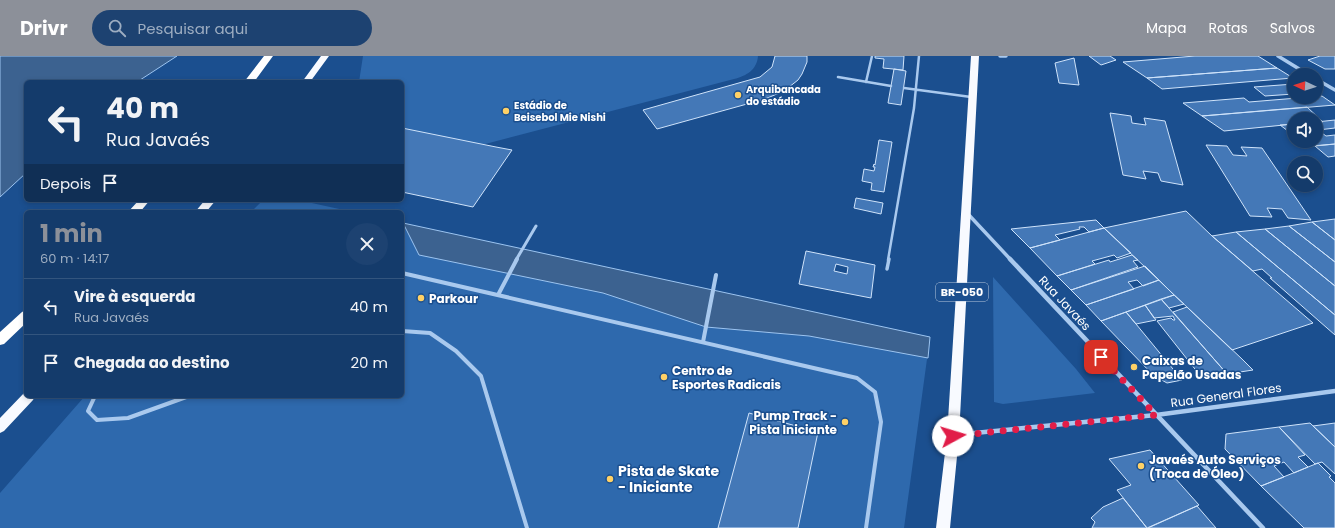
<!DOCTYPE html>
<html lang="pt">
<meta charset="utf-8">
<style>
:root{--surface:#143b6b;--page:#1d4271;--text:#f1f3f6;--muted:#9dadc1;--line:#33557e;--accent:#8c9099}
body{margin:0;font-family:Poppins,sans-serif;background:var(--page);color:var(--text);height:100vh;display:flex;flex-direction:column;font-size:15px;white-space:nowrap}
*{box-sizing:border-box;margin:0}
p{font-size:13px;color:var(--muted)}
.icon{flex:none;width:22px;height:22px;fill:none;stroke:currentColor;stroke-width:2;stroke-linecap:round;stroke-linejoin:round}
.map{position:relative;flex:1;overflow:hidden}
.sheet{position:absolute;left:24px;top:154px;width:380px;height:188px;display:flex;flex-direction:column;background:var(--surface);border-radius:6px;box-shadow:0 2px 6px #0003,0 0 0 1px var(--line)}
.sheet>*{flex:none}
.top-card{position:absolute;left:24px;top:24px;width:380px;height:122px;border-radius:6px;box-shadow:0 2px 6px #0003,0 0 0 1px var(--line);background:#143b6b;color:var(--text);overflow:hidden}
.needle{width:26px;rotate:274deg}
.controls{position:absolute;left:1287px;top:12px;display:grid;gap:8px}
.controls a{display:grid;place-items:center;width:36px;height:36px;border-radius:50%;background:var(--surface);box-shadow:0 2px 6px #0003,0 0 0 1px var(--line);font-size:20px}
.pin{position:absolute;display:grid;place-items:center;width:34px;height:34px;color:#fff;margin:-17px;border-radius:8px;box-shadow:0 2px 6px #0006}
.me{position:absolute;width:44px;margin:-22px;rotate:84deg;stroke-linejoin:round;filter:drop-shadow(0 0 3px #0008)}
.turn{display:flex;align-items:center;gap:14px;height:84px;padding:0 16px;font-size:18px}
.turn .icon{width:52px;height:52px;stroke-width:2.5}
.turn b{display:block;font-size:28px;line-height:34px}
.then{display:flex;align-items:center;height:38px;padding:0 16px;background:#0003;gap:8px;font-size:15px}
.round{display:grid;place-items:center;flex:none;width:42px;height:42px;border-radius:21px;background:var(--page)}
.headline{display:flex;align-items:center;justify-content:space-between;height:68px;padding:0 16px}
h1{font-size:24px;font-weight:700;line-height:30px;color:var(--accent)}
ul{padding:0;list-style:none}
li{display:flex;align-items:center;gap:12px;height:56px;padding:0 16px;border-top:1px solid var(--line)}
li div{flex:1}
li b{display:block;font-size:15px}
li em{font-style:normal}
header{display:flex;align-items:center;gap:24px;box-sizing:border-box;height:56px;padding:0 20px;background:var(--accent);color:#fff}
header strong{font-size:19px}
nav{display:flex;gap:22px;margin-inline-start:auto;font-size:14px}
.search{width:280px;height:36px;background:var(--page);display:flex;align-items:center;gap:10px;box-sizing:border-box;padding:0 14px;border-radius:22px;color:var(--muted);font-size:15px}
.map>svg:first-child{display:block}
.green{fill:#2e69ad}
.water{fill:#3c6290;stroke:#9cc4f0}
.building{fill:#4478b7;stroke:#cfe3fa;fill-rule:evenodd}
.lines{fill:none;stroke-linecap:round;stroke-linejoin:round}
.service-far1{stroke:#a9c9ee;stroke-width:2.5}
.service{stroke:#a9c9ee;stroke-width:3.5}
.pedestrian-far1{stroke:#a9c9ee;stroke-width:3}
.pedestrian{stroke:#a9c9ee;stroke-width:4}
.minor-far1{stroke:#a9c9ee;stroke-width:3.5}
.minor{stroke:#a9c9ee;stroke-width:4.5}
.trunk{fill:#f8faff;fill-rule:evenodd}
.motorway{fill:#fff;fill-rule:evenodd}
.route{stroke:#e11d48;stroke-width:7;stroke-dasharray:0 12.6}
.poi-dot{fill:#ffd166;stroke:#1b4f8f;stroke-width:1.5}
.labels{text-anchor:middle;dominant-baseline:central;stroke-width:3;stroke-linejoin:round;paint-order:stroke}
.far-poi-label{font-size:10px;font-weight:bold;fill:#fff;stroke:#1b4f8f;text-anchor:start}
.shield{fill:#1b4f8f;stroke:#bbcadd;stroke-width:1}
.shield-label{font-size:11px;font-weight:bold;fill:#fff}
.poi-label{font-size:12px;font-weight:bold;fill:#fff;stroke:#1b4f8f;text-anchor:start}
.street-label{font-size:12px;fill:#fff;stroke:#1b4f8f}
.near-poi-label{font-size:14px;font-weight:bold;fill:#fff;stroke:#1b4f8f;text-anchor:start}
</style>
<header>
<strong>Drivr</strong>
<div class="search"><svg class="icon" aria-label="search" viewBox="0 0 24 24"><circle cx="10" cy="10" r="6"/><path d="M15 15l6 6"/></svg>Pesquisar aqui</div>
<nav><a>Mapa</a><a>Rotas</a><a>Salvos</a></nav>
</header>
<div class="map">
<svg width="1335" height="472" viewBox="0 0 1335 472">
<rect width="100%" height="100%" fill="#1b4f8f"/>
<!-- green -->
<path class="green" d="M 363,0 L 758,0 C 757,14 746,20 734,23 L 432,102 L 402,85 L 402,26 L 359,26 Z
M 263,144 L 298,144 L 353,156 L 251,156 Z
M 402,167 L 930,281 L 904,472 L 0,472 L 0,437 L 85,340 L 402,340 Z
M 993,221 L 1076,313 L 1095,337 L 1003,348 L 994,346 Z"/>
<!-- water -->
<path class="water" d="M 0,0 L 177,0 L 137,26 L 26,26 L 26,117 L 0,141 Z
M 403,167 L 930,281 L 928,302 L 809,280 L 706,271 L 603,237 L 419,199 Z"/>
<!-- building -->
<path class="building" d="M 775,0 L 807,0 L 807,6 L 802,18 L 798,24 L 784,35 L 765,43 L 657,73 L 643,54 L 760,21 L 772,11 Z
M 875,0 L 904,0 L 903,14 L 883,12 L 884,3 L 875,2 Z
M 1089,0 L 1110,0 L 1116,4 L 1101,9 Z
M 1195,0 L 1258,0 L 1277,12 L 1147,22 L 1123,6 Z
M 1320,0 L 1335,0 L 1335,13 L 1325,13 L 1308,4 Z
M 1074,2 L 1079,29 L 1059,27 L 1055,7 Z
M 1277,12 L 1293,22 L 1162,33 L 1147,22 Z
M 894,13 L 906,15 L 901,49 L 888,47 Z
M 1294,28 L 1294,38 L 1265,40 L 1254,31 Z
M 1322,40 L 1335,49 L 1202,60 L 1183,47 L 1244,42 L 1249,46 Z
M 1307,51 L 1323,66 L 1316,66 L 1316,63 L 1294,63 L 1294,68 L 1224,75 L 1202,60 Z
M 1110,57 L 1131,60 L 1132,67 L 1146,69 L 1144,62 L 1165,65 L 1183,129 L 1161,125 L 1158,117 L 1143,115 L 1146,123 L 1123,119 Z
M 1335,64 L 1335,72 L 1318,74 L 1322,77 L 1316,78 L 1316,66 Z
M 1294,68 L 1294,74 L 1288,75 L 1280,69 Z
M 402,72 L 496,91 L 512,94 L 473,151 L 402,136 Z
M 1322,77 L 1326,80 L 1335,79 L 1335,88 L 1311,90 L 1303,85 L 1316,85 L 1316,78 Z
M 879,84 L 892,86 L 884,136 L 871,134 L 872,127 L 862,125 L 864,113 L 874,115 L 875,111 L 873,111 L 874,108 L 875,109 Z
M 1335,88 L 1335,100 L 1328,101 L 1315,90 Z
M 1206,89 L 1227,90 L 1233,99 L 1247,100 L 1241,91 L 1262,92 L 1311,164 L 1288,162 L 1282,153 L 1267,152 L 1272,161 L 1250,160 Z
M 856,142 L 883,147 L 881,158 L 854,152 Z
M 1186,155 L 1212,180 L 1313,267 L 1232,294 L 1104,172 Z
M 1335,163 L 1335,184 L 1312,166 Z
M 1096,164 L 1104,172 L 1089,176 L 1084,171 L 1079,171 L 1080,173 L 1055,179 L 1060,184 L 1030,192 L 1011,173 Z
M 1312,166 L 1335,184 L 1335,206 L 1289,170 Z
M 1289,170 L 1335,206 L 1335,230 L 1265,173 Z
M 1104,172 L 1131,197 L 1117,202 L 1114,199 L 1092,205 L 1095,208 L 1057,220 L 1030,192 Z
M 1265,173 L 1335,230 L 1335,259 L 1236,176 Z
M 1236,176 L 1335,259 L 1335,279 L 1270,222 L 1272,222 L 1262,213 L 1253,215 L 1212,180 Z
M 806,195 L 875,209 L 871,242 L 799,228 ZM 836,208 L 848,211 L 847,218 L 834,215 Z
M 1132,199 L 1138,204 L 1133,205 L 1138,211 L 1071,234 L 1057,220 L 1109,204 L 1110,206 Z
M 1145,210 L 1159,224 L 1143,230 L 1137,224 L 1128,226 L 1134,233 L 1086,249 L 1071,234 Z
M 1159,224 L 1174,239 L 1101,265 L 1086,249 Z
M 1174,239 L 1184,248 L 1169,252 L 1161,243 Z
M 1161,243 L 1221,311 L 1227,318 L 1202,322 L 1157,265 L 1171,262 L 1173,264 L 1175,264 L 1173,260 L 1154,262 L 1145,249 Z
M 1145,249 L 1156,264 L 1136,268 L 1126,256 Z
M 1187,251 L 1242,303 L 1253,314 L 1227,318 L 1173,256 Z
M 1126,256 L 1136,268 L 1182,324 L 1167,327 L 1153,319 L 1101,265 Z
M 749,357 L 818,376 L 798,472 L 718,472 Z
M 1310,367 L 1335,391 L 1335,418 L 1322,406 L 1315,408 L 1279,371 Z
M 1335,367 L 1335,391 L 1313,370 Z
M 1279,371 L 1305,399 L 1298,401 L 1308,411 L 1294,417 L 1284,406 L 1274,410 L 1284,421 L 1261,430 L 1225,393 L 1226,378 Z
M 1150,394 L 1199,449 L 1147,472 L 1117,434 L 1131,429 L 1109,403 Z
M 1318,407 L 1331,420 L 1329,421 L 1335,427 L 1335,472 L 1304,472 L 1261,430 Z
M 1123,442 L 1147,472 L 1092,472 L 1095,466 L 1091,462 L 1103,451 Z
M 1197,450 L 1216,472 L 1148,472 Z"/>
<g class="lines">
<!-- service-far1 -->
<path class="service-far1" d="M 838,21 L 891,30
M 866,26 L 872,0
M 904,32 L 971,41
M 888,204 L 914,52 L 919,0"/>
<!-- service -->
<path class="service" d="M 887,213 L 889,203"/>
<!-- pedestrian-far1 -->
<path class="pedestrian-far1" d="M 516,204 L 536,170"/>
<!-- pedestrian -->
<path class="pedestrian" d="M 402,217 L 857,322 L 875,336 L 881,366 L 866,472
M 498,239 L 517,203
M 402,275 L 430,277 L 456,295 L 481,320 L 527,472
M 703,286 L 716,219
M 95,340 L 88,355 L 97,364 L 128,362 L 189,340"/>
<!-- minor-far1 -->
<path class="minor-far1" d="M 1000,0 L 1006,0
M 1278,0 L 1309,19
M 1316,23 L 1335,34
M 968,158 L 1011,204"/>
<!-- minor -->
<path class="minor" d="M 1010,203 L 1263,472
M 954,379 L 1156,359 L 1335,335"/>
<!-- trunk -->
<path class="trunk" d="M 321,0 L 329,0 L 310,26 L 302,26 Z
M 971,0 L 979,0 L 959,380 L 950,472 L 936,472 L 947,380 Z
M 205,144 L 216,144 L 206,156 L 195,156 Z
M 25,336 L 26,336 L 26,340 L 35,340 L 33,344 L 4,375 L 0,377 L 0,362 Z"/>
<!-- motorway -->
<path class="motorway" d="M 264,0 L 273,0 L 254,26 L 244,26 Z
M 139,144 L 150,144 L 140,156 L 128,156 Z
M 26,254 L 26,267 L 4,288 L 0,289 L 0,276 L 22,256 Z"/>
</g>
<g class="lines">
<!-- route -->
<path class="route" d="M 953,380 L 1156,359 L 1101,301"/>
</g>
<!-- markers -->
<g class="poi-dot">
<circle cx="738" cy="39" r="4"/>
<circle cx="506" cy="55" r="4"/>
<circle cx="421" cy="242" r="4"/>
<circle cx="1134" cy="311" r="4"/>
<circle cx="664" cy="321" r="4"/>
<circle cx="845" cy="366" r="4"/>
<circle cx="1141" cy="410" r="4"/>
<circle cx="610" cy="423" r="4"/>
</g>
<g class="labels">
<!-- far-poi labels -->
<g class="far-poi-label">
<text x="746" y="33">Arquibancada<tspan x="746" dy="12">do estádio</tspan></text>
<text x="514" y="49">Estádio de<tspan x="514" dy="12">Beisebol Mie Nishi</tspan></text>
</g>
<!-- shield labels -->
<rect class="shield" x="936" y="227" width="52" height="18" rx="3"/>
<g class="shield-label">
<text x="962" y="236">BR-050</text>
</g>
<!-- poi labels -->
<g class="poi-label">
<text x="429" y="242">Parkour</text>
<text x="1142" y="304">Caixas de<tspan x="1142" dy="14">Papelão Usadas</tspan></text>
<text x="672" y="314">Centro de<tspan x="672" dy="14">Esportes Radicais</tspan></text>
<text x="837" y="359" text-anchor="end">Pump Track -<tspan x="837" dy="14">Pista Iniciante</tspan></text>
<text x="1149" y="403">Javaés Auto Serviços<tspan x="1149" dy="14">(Troca de Óleo)</tspan></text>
</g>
<!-- street labels -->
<g class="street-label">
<text transform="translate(1065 247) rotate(47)">Rua Javaés</text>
<text transform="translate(1226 339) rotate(-8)">Rua General Flores</text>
</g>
<!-- near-poi labels -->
<g class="near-poi-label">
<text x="618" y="415">Pista de Skate<tspan x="618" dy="16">- Iniciante</tspan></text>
</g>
</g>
</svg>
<div class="controls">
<a><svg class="needle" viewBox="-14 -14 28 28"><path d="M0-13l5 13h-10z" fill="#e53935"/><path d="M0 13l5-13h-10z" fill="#9dadc1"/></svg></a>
<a><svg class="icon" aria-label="sound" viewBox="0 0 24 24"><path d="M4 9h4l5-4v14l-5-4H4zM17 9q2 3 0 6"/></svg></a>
<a><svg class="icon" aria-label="search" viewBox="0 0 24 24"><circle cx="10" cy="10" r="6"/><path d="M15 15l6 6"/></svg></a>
</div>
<div class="pin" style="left:1101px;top:301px;background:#d93025"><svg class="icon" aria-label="arrive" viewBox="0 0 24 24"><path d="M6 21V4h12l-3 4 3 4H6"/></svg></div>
<svg class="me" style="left:953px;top:380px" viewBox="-20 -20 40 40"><circle r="19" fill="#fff"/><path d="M0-13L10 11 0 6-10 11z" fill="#e11d48"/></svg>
<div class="top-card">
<div class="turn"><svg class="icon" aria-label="left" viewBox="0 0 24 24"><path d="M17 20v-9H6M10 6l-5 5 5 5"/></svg><div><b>40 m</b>Rua Javaés</div></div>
<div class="then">Depois<svg class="icon" aria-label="arrive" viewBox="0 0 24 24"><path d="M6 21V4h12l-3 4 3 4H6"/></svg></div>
</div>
<section class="sheet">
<div class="headline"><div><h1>1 min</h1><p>60 m · 14:17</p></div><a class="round"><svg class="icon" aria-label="close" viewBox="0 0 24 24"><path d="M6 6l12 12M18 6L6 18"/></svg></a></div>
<ul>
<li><svg class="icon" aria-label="left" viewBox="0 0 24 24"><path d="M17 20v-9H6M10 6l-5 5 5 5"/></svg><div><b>Vire à esquerda</b><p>Rua Javaés</p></div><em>40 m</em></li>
<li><svg class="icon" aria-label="arrive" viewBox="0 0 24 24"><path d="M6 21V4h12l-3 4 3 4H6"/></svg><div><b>Chegada ao destino</b></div><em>20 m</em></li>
</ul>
</section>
</div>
